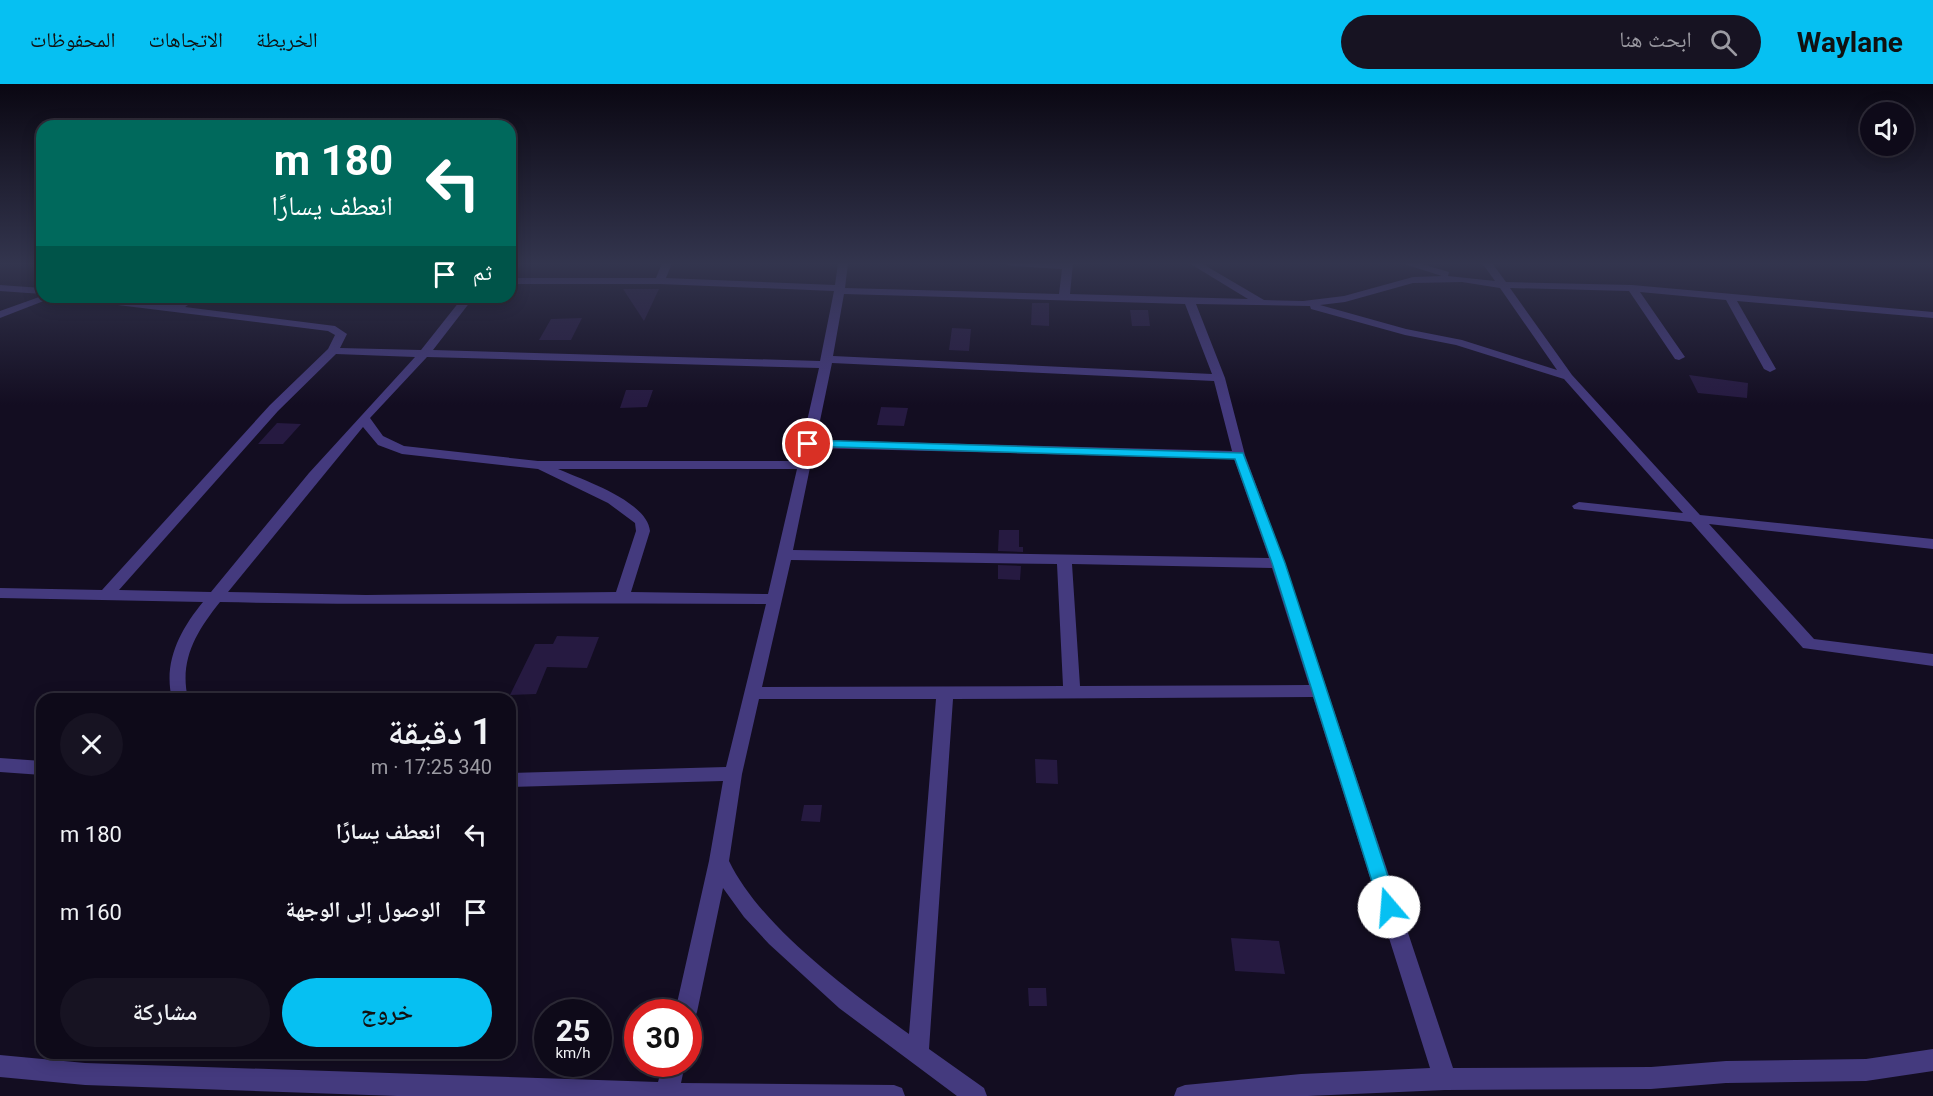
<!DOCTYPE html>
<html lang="ar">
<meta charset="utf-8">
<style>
:root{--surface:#0e0a19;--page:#171322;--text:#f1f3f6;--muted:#9b9aa2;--line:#2e2b38;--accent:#06c0f2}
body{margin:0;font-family:Roboto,"Noto Naskh Arabic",sans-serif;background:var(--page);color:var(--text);direction:rtl;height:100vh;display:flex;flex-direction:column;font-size:22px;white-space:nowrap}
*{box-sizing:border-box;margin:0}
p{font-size:20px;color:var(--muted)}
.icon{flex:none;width:33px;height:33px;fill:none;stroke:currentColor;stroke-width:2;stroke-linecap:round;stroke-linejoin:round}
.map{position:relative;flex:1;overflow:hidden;direction:ltr}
.details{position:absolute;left:36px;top:609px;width:480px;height:366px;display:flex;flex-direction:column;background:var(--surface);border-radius:18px;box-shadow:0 3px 15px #0003,0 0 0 2px var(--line);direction:rtl}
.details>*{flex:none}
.hud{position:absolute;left:36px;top:36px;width:480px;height:183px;border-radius:18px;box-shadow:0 3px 15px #0003,0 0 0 2px var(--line);direction:rtl;background:#00695c;color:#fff;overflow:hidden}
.controls{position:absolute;left:1860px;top:18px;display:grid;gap:12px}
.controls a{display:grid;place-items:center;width:54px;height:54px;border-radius:50%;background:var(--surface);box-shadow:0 3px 15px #0003,0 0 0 2px var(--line);font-size:30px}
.speed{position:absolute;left:534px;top:915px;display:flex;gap:12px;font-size:30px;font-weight:700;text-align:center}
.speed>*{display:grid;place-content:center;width:78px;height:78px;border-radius:50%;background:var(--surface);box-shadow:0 3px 15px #0003,0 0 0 2px var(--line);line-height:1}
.speed small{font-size:15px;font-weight:400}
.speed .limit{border:9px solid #d22;background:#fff;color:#111}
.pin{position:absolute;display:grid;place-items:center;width:51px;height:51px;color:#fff;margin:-26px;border:3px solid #fff;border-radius:50%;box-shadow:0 2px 6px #0007}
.me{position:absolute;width:66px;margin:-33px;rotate:342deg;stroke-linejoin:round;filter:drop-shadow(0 0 4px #0008)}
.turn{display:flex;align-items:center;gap:21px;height:126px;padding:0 24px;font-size:27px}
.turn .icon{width:78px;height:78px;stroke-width:2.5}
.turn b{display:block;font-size:42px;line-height:51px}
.then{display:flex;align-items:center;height:57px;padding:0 24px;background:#0003;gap:12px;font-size:22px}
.round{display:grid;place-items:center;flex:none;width:63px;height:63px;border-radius:32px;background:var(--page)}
.headline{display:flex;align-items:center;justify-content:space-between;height:102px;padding:0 24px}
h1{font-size:36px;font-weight:600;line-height:45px}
.action{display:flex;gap:12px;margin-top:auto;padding:12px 24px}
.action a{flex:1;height:69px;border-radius:36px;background:var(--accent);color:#111;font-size:24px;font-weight:600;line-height:69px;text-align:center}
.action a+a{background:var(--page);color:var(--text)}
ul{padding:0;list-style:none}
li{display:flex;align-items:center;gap:18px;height:78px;padding:0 24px}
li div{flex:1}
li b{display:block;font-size:22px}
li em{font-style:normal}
header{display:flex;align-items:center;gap:36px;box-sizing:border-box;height:84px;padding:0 30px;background:var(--accent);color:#111}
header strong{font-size:28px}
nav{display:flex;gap:33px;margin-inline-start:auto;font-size:21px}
.search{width:420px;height:54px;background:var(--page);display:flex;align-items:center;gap:15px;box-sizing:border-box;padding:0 21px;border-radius:33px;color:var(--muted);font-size:22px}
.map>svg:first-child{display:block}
.building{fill:#261a41}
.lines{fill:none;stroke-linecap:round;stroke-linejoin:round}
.minor{fill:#443a7e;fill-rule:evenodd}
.route{fill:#06c0f2;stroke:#047d9d;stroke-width:1.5}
</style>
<header>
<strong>Waylane</strong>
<div class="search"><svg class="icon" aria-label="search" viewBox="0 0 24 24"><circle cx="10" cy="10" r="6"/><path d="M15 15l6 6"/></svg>ابحث هنا</div>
<nav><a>الخريطة</a><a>الاتجاهات</a><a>المحفوظات</a></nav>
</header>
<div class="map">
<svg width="1933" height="1012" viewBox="0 0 1933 1012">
<rect width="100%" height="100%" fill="#130d21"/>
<!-- building -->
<path class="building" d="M 623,205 L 659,205 L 644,237 Z
M 1032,219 L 1049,219 L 1049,242 L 1031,241 Z
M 1130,226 L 1148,226 L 1150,242 L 1132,242 Z
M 582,234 L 571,256 L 539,256 L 551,235 Z
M 952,244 L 971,245 L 969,267 L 949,266 Z
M 1689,291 L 1748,299 L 1747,314 L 1698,309 Z
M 626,306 L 653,306 L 647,323 L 620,324 Z
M 881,323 L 908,324 L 904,342 L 877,341 Z
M 277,339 L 301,340 L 283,360 L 258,360 Z
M 999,446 L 1019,446 L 1019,463 L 1023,463 L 1023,468 L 998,467 Z
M 998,481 L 1021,482 L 1020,496 L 998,495 Z
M 557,552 L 599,553 L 587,584 L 547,583 L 536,610 L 510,611 L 535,560 L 553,560 Z
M 1035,675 L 1057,676 L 1058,700 L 1036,699 Z
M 804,721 L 822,721 L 820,738 L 801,737 Z
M 1231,854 L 1279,857 L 1285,890 L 1235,887 Z
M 1028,904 L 1046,904 L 1047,922 L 1029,922 Z"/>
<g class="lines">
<!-- minor -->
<path class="minor" d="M 662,179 L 672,179 L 666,194 L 835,201 L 838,179 L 848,179 L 845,204 L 1059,210 L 1062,185 L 1011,182 L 1006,179 L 1073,179 L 1070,210 L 1248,215 L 1189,179 L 1201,179 L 1264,216 L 1303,217 L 1344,212 L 1413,193 L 1442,192 L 1401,179 L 1418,179 L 1449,188 L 1448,192 L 1495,197 L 1482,179 L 1492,179 L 1506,198 L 1632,201 L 1933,228 L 1933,234 L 1737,217 L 1776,285 L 1770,288 L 1764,285 L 1726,216 L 1640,208 L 1685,273 L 1679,276 L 1675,275 L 1629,207 L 1510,204 L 1572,291 L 1700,431 L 1933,455 L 1933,465 L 1709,440 L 1814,555 L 1933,570 L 1933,582 L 1803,564 L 1691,438 L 1574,425 L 1572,422 L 1579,418 L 1683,429 L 1564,295 L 1456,261 L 1405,251 L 1311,225 L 1310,222 L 1196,220 L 1225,294 L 1245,371 L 1285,479 L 1453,984 L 1651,983 L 1726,977 L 1866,975 L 1933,965 L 1933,987 L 1866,997 L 1726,999 L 1651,1005 L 1445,1006 L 1308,1012 L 1174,1012 L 1177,1004 L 1185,1001 L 1301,990 L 1430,984 L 1313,613 L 953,615 L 929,965 L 984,1004 L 987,1012 L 957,1012 L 839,924 L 769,860 L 744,833 L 723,804 L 697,928 L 694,935 L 688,937 L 688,928 L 675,928 L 709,777 L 723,697 L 510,703 L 510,689 L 726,683 L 766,520 C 584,518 402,522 220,518 C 196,548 179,576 188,615 L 172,615 C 163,578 180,546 203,518 L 0,514 L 0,504 L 102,506 L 270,321 L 328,265 L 335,251 L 328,247 L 77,216 L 72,213 L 103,213 L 172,221 L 187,213 L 200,213 L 185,223 L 335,242 L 347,250 L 340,264 L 421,266 L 463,213 L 474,213 L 433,266 L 820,277 L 834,207 L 660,200 L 510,200 L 510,194 L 656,194 ZM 1462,198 L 1500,204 L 1557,286 L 1462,256 L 1406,245 L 1320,221 L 1345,218 L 1413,199 ZM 844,210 L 1185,220 L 1212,290 L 833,272 ZM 336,270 L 415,273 L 309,389 L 211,508 L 119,506 L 278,327 ZM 427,273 L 819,284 L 798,377 L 538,377 L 404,362 L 383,352 L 370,334 ZM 832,279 L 1214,297 L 1232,367 L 816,356 ZM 363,343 L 378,361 L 402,370 L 538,385 L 608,419 L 635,439 L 636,447 L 616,508 L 366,511 L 228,508 ZM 814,364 L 1234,375 L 1269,474 L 793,466 ZM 558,385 L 797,385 L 768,510 L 631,508 L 650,447 C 647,417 583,396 558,385 ZM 791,476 L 1057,480 L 1063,602 L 762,603 ZM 1072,480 L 1272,484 L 1309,601 L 1080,602 ZM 759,615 L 936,615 L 909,950 C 849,907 761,843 729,777 L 742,690 Z
M 0,201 L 42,204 L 42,210 L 0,207 Z
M 42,212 L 54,213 L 0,234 L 0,227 Z
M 0,674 L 42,677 L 42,691 L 0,688 Z
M 0,971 L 85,979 L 658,998 L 663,980 L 685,980 L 681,999 L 894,1001 L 902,1004 L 905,1012 L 397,1012 L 85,1001 L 0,993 Z"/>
</g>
<!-- sky -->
<linearGradient id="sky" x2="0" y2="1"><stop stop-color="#0a0712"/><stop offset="0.56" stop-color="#33354e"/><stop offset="1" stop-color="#33354e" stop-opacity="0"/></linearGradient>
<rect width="1933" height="321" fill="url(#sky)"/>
<!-- route -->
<path class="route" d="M 808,356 L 1243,369 L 1285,479 L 1398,823 L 1395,828 L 1389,831 L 1383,828 L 1380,823 L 1272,479 L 1235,375 L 804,362 L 802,360 Z"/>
</svg>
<div class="controls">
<a><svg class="icon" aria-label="sound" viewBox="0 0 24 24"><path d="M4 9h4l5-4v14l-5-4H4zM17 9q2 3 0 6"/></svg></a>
</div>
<div class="speed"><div>25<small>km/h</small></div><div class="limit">30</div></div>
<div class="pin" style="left:808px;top:360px;background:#d93025"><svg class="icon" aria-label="arrive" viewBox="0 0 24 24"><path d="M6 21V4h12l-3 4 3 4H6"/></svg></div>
<svg class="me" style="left:1389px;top:823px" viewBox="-20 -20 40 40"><circle r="19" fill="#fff"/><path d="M0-13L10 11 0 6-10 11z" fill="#06c0f2"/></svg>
<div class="hud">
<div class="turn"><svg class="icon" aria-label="left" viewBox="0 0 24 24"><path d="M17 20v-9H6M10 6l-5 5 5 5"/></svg><div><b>180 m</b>انعطف يسارًا</div></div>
<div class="then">ثم<svg class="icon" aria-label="arrive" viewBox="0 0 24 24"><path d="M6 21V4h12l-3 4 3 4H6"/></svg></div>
</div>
<section class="details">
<div class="headline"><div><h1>1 دقيقة</h1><p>340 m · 17:25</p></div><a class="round"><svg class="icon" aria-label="close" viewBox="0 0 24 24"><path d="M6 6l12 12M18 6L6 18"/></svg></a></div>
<ul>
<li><svg class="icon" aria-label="left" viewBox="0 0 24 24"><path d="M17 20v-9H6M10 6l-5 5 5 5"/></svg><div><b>انعطف يسارًا</b></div><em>180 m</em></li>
<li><svg class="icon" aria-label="arrive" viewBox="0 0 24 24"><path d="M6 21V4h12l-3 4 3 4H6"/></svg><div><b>الوصول إلى الوجهة</b></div><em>160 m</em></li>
</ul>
<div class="action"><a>خروج</a><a>مشاركة</a></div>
</section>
</div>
